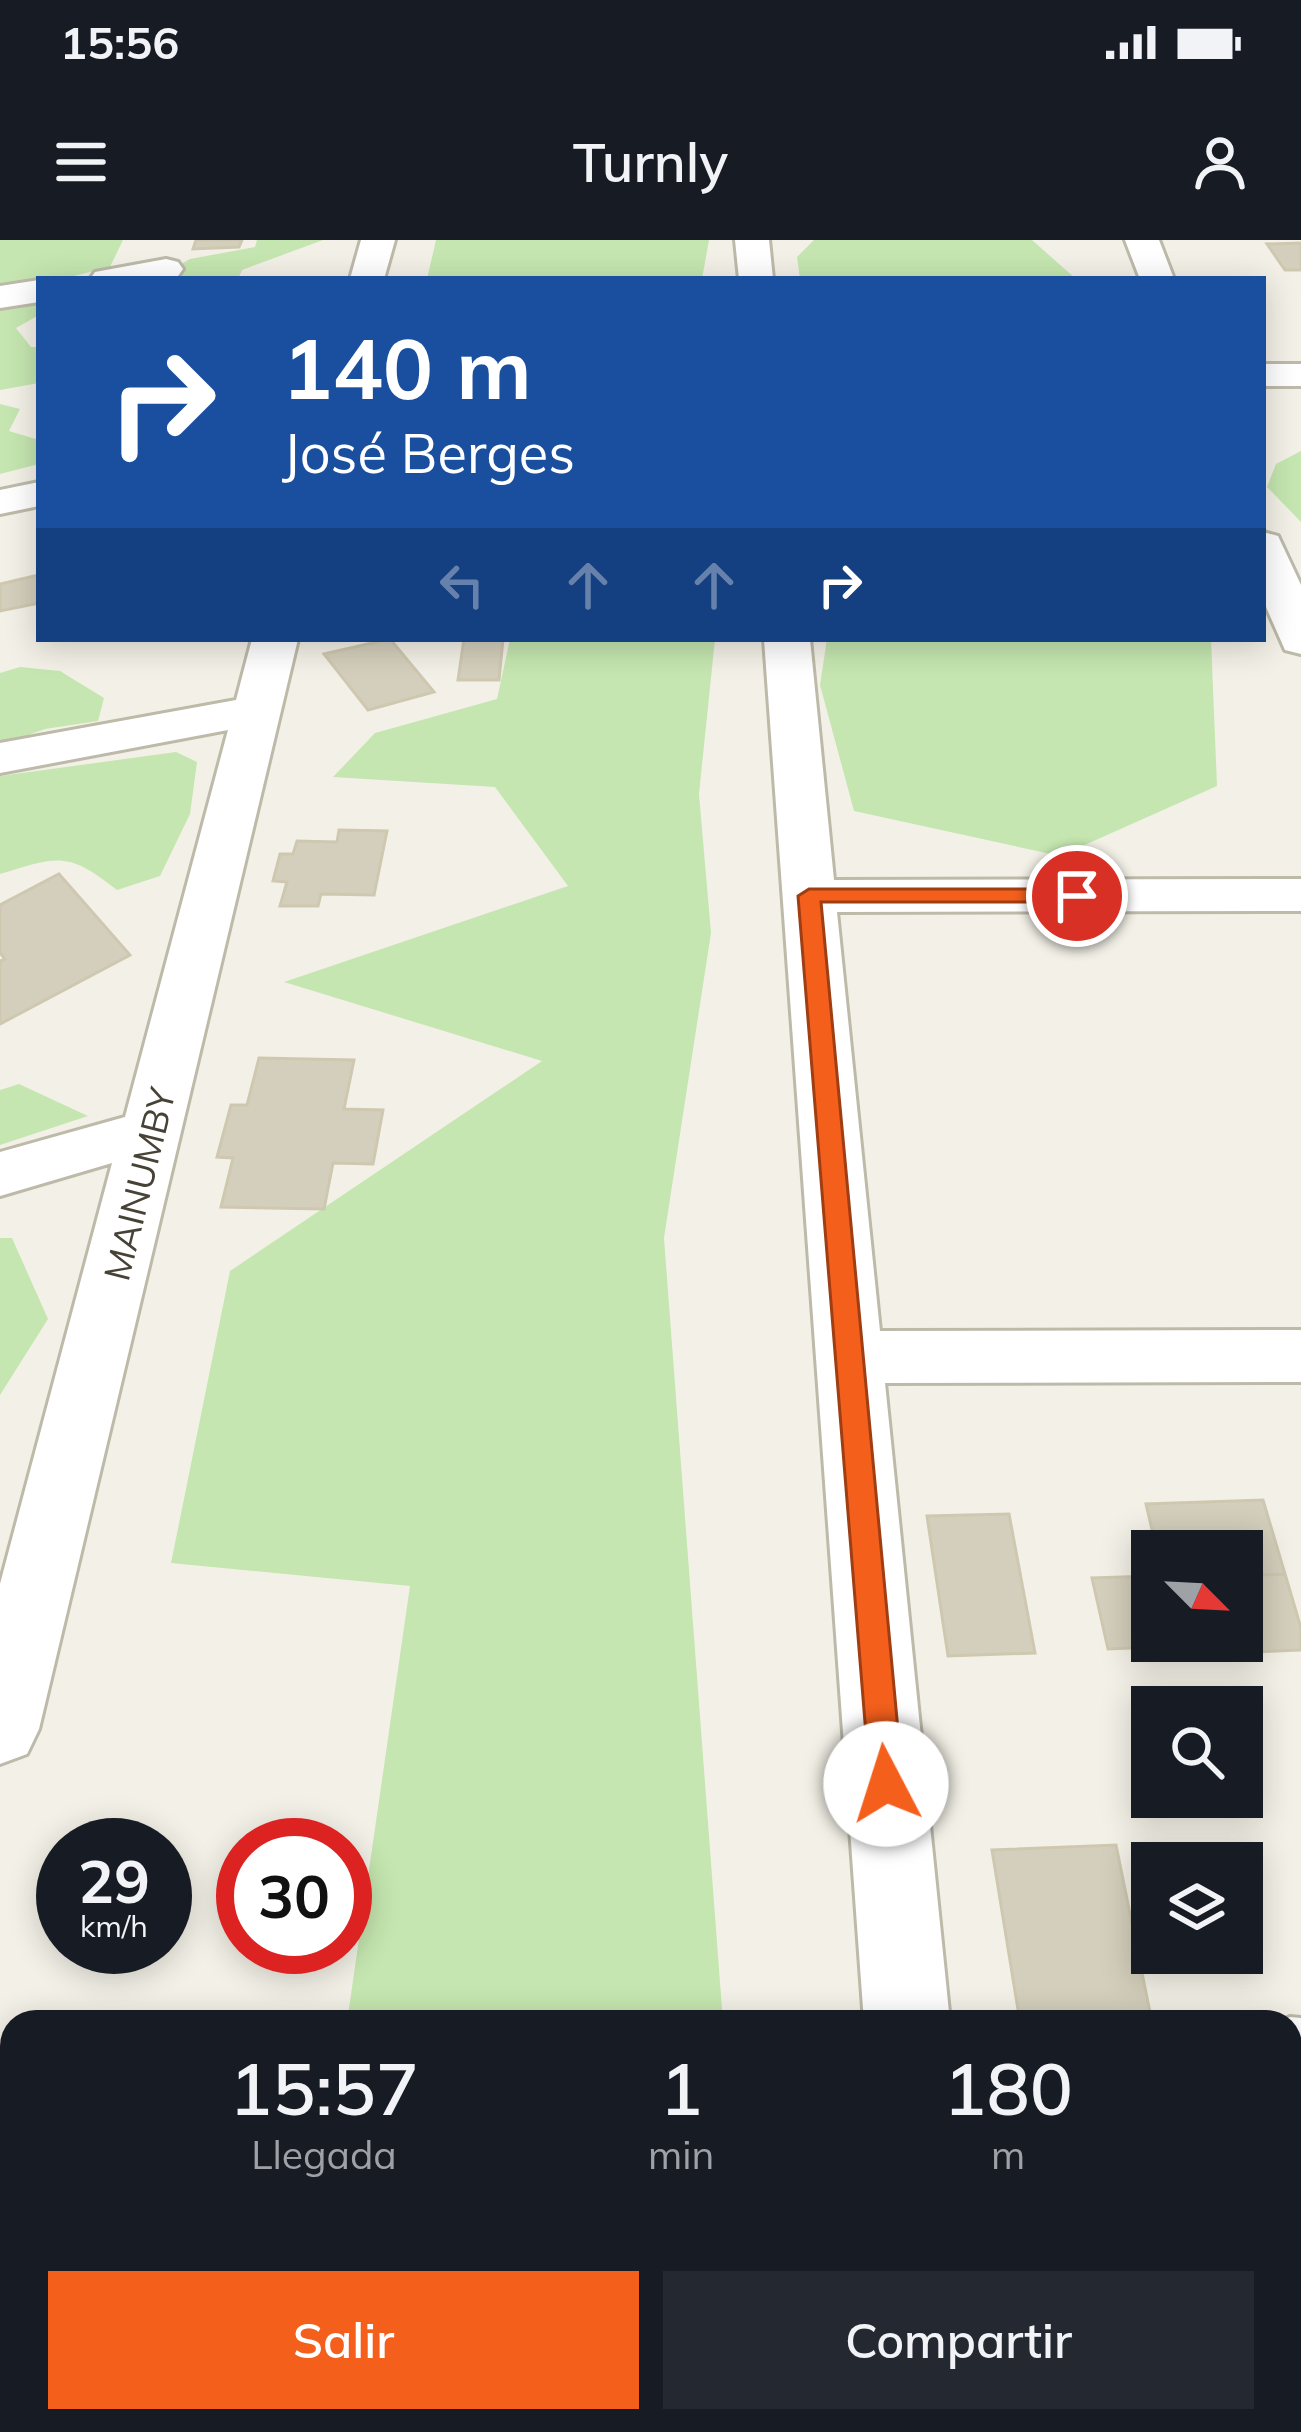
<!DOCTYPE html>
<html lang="es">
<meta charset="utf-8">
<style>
:root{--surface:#171b24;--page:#242831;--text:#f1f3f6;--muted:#9ea1a6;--accent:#f45f1c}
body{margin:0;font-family:Mulish,sans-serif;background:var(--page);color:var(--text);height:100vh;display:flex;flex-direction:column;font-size:45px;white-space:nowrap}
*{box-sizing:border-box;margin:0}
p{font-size:39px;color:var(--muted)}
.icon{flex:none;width:66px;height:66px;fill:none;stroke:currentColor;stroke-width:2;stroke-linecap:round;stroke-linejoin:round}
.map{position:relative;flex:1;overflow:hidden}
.drawer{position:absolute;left:0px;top:1770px;width:1302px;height:423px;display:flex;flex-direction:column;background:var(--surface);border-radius:36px 36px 0 0;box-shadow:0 6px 30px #0003}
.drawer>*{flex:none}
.top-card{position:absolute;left:36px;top:36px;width:1230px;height:366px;border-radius:0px;box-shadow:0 6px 30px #0003;background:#1a4fa0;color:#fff;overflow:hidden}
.needle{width:78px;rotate:114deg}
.controls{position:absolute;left:1131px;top:1290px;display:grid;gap:24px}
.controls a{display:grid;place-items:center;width:132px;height:132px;border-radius:0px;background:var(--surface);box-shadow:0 6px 30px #0003;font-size:60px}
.speed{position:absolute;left:36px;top:1578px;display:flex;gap:24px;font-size:60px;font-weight:700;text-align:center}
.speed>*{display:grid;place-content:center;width:156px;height:156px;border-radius:50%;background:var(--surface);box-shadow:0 6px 30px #0003;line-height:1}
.speed small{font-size:30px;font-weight:400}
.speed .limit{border:18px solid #d22;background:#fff;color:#111}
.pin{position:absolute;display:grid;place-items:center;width:102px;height:102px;color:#fff;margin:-51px;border:6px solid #fff;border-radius:50%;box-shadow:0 3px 12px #0007}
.me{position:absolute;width:132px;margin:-66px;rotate:355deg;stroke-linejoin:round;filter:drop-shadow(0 0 9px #0008)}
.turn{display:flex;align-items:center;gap:42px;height:252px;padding:0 48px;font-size:54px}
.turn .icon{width:156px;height:156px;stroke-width:2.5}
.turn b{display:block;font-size:84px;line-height:102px}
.lanes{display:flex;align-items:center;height:114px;padding:0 48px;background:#0003;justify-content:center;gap:60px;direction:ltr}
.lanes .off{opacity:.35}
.eta{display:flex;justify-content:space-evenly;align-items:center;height:204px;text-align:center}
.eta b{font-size:72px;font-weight:600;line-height:84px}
.button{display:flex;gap:24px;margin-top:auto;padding:24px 48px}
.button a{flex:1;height:138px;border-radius:0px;background:var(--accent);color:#fff;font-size:48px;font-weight:600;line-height:138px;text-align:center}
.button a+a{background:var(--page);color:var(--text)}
.status{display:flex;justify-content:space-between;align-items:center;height:84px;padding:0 60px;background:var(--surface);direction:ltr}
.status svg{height:33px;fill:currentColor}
header{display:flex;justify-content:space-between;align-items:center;height:156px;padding:0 48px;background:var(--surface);font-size:54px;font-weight:600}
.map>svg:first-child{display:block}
.green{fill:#c5e6b0}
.building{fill:#d4cfbc;stroke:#cfc8b0;stroke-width:3}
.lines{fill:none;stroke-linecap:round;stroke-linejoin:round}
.minor-casing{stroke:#bebaaa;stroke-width:6}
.minor{fill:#fff;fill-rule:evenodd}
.route{fill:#f45f1c;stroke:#9f3e12;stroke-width:3}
.labels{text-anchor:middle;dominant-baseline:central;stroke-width:9;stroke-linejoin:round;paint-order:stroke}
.street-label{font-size:36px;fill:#464236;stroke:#fff}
</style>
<div class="status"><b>15:56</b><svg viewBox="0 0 49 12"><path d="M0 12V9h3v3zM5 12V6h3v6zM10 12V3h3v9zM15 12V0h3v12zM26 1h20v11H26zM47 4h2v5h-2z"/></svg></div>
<header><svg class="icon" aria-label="menu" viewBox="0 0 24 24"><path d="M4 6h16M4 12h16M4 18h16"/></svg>Turnly<svg class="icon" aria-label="person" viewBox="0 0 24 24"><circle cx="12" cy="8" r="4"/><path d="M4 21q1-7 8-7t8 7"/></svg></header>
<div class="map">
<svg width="1301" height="2192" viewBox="0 0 1301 2192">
<rect width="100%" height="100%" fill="#f3f1e7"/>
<!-- green -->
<path class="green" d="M 0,0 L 123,0 L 110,27 L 62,39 L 39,39 L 39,48 L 0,62 Z
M 257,0 L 323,0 L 242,30 L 238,39 L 154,39 L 190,19 L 255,7 Z
M 436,0 L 709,0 L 702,39 L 427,39 Z
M 814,0 L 1032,0 L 1076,39 L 800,39 L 797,17 Z
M 39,55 L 39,75 L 16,88 L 31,107 L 39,107 L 39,143 L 0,150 L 0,63 Z
M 0,164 L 20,169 L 9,191 L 39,200 L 39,224 L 0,234 Z
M 1301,211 L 1301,282 L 1267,247 L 1276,224 Z
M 510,399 L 715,399 L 699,554 L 711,693 L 664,998 L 723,1782 L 347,1782 L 410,1346 L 171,1323 L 230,1031 L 542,821 L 284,742 L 568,646 L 495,547 L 333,537 L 375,493 L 497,459 Z
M 827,399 L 1211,399 L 1217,546 L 1060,616 L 854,571 L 820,445 Z
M 20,427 L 60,431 L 104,458 L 98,481 L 45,489 L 0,505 L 0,433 Z
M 176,512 L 197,522 L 190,574 L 160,636 L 117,650 C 68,611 58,616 0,634 L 0,536 Z
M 19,844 L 88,876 L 0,905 L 0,850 Z
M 0,998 L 12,998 L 48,1079 L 0,1155 Z
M 1301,1932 L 1301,2192 L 1042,2192 L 1040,2181 L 1290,2181 L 1290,1935 Z
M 280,2181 L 767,2181 L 768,2192 L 278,2192 Z"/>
<!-- building -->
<path class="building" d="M 196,0 L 242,0 L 239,7 L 193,9 Z
M 1301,3 L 1301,30 L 1285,30 L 1267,4 Z
M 39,335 L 39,363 L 0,371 L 0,344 Z
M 390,399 L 434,452 L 368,470 L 324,414 Z
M 464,399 L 503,399 L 499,440 L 458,440 Z
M 339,590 L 387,591 L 374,655 L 321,654 L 318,666 L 280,666 L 287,642 L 273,641 L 280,614 L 293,614 L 297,601 L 337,602 Z
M 59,634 L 130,715 L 0,784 L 0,721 L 5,719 L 0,713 L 0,665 Z
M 259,818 L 354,820 L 344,869 L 383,870 L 373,924 L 333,923 L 324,969 L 221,967 L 233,918 L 217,917 L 231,865 L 247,865 Z
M 1263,1260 L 1285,1334 L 1242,1336 L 1242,1311 L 1157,1311 L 1146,1264 Z
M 1009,1274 L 1035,1413 L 948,1416 L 927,1276 Z
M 1285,1334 L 1301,1388 L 1301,1410 L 1183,1415 L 1179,1401 L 1242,1401 L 1242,1336 Z
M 1152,1336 L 1152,1401 L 1177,1401 L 1178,1406 L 1108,1409 L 1092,1338 Z
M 1116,1605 L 1152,1782 L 1020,1782 L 992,1610 Z"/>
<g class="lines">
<defs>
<path id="minor" d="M 361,0 L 395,0 L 384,39 L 350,39 Z
M 735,0 L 769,0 L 773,39 L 739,39 Z
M 1125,0 L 1159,0 L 1174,39 L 1140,39 Z
M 166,19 L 178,22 L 183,29 L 178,36 L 90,39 L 95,32 Z
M 39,40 L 39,62 L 0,68 L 0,46 Z
M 1263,124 L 1301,124 L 1301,146 L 1263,146 Z
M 39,242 L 39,266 L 0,274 L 0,250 Z
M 1263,292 L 1278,296 L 1301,345 L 1301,414 L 1285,410 L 1263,360 Z
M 252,399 L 298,399 L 39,1489 L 27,1514 L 0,1524 L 0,1344 L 112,923 L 0,956 L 0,912 L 125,877 L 228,490 L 0,533 L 0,503 L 236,460 Z
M 764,399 L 810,399 L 834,640 L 1301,639 L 1301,671 L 837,672 L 880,1091 L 1301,1090 L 1301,1142 L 885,1143 L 950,1782 L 864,1782 Z
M 1290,1777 L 1301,1778 L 1301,1866 L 1290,1865 L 1290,1782 L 1279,1782 Z
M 892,2181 L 990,2181 L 991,2192 L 893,2192 Z"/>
</defs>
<!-- minor casing -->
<use href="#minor" class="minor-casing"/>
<!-- minor -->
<use href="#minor" class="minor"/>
</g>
<!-- route -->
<path class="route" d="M 809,649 L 1077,649 L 1088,656 L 1077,662 L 821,662 L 903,1544 L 898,1555 L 886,1559 L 875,1555 L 870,1544 L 798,656 Z"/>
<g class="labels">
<!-- street labels -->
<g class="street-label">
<text transform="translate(139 944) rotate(-76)">MAINUMBY</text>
</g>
</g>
</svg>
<div class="controls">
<a><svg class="needle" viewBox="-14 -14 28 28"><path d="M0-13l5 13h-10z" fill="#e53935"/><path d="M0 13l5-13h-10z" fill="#9ea1a6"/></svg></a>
<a><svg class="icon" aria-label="search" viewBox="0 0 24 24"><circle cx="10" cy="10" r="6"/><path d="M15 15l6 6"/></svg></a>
<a><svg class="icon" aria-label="layers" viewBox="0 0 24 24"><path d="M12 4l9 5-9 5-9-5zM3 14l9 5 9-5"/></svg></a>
</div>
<div class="speed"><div>29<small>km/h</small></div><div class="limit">30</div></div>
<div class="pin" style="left:1077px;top:656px;background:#d93025"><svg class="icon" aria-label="arrive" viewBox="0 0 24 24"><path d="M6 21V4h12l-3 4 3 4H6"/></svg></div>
<svg class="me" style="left:886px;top:1544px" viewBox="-20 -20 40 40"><circle r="19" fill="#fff"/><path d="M0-13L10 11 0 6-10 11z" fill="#f45f1c"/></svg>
<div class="top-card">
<div class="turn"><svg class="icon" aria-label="right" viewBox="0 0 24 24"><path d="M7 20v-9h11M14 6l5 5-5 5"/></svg><div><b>140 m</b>José Berges</div></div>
<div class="lanes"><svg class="icon off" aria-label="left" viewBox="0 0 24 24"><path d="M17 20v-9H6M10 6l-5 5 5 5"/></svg><svg class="icon off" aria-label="ahead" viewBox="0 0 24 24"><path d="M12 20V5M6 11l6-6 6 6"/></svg><svg class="icon off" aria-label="ahead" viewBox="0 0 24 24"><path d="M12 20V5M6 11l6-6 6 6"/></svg><svg class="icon" aria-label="right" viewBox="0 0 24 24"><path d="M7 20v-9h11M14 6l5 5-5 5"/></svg></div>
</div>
<section class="drawer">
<div class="eta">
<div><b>15:57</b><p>Llegada</p></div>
<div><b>1</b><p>min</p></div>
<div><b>180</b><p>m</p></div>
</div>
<div class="button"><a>Salir</a><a>Compartir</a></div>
</section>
</div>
